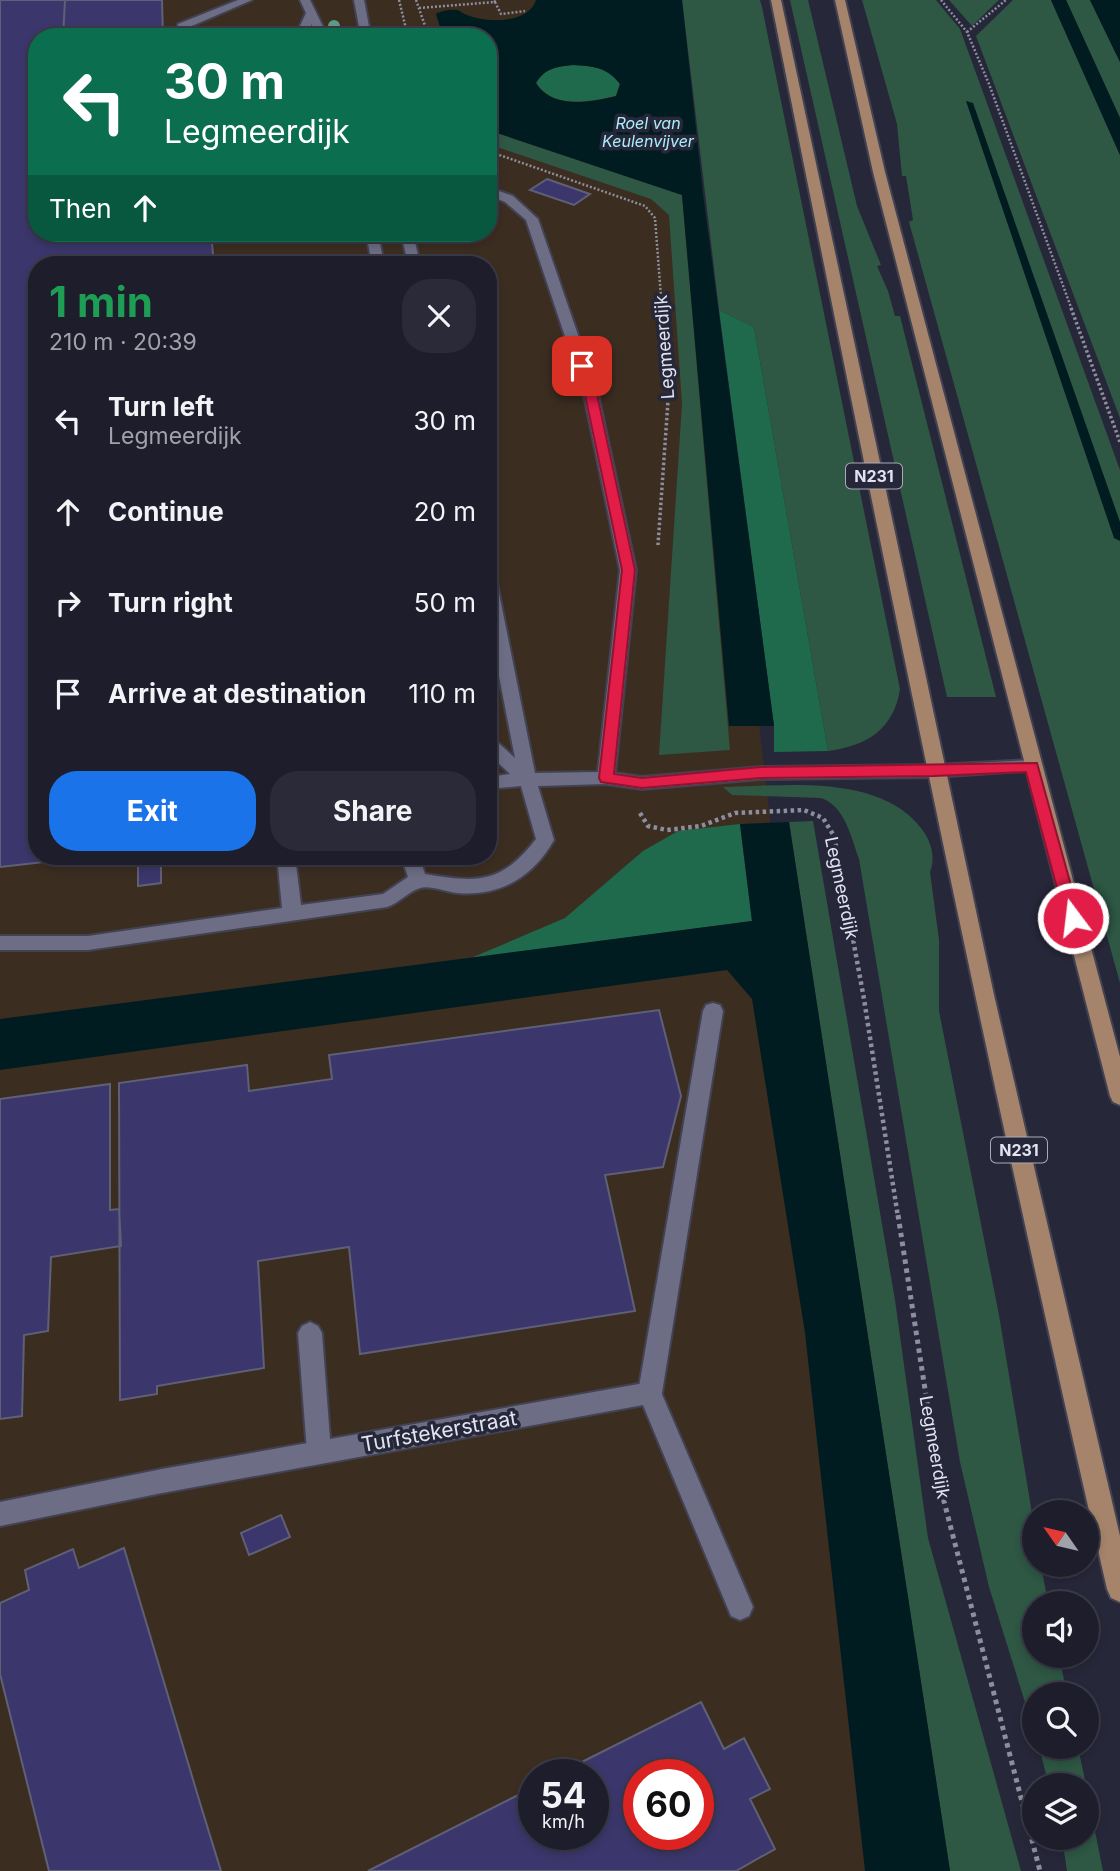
<!DOCTYPE html>
<meta charset="utf-8">
<style>
:root{--surface:#1d1d2c;--page:#2a2a38;--text:#f1f3f6;--muted:#a0a2a9;--line:#3b3b48;--accent:#1a73e8}
body{margin:0;font-family:Inter,sans-serif;background:var(--page);color:var(--text);height:100vh;display:flex;flex-direction:column;font-size:26px;white-space:nowrap}
*{box-sizing:border-box;margin:0}
p{font-size:23px;color:var(--muted)}
.icon{flex:none;width:38px;height:38px;fill:none;stroke:currentColor;stroke-width:2;stroke-linecap:round;stroke-linejoin:round}
.map{position:relative;flex:1;overflow:hidden}
.sheet{position:absolute;left:28px;top:256px;width:469px;height:609px;display:flex;flex-direction:column;background:var(--surface);border-radius:28px;box-shadow:0 4px 10px #0003,0 0 0 2px var(--line)}
.sheet>*{flex:none}
.guide{position:absolute;left:28px;top:28px;width:469px;height:214px;border-radius:28px;box-shadow:0 4px 10px #0003,0 0 0 2px var(--line);background:#0b6e4f;color:#fff;overflow:hidden}
.needle{width:46px;rotate:304deg}
.tools{position:absolute;left:1022px;top:1500px;display:grid;gap:14px}
.tools a{display:grid;place-items:center;width:77px;height:77px;border-radius:50%;background:var(--surface);box-shadow:0 4px 10px #0003,0 0 0 2px var(--line);font-size:35px}
.speed{position:absolute;left:518px;top:1759px;display:flex;gap:14px;font-size:35px;font-weight:700;text-align:center}
.speed>*{display:grid;place-content:center;width:91px;height:91px;border-radius:50%;background:var(--surface);box-shadow:0 4px 10px #0003,0 0 0 2px var(--line);line-height:1}
.speed small{font-size:18px;font-weight:400}
.speed .limit{border:10px solid #d22;background:#fff;color:#111}
.pin{position:absolute;display:grid;place-items:center;width:60px;height:60px;color:#fff;margin:-30px;border-radius:14px;box-shadow:0 4px 10px #0006}
.me{position:absolute;width:77px;margin:-38px;rotate:345deg;stroke-linejoin:round;filter:drop-shadow(0 0 5px #0008)}
.turn{display:flex;align-items:center;gap:24px;height:147px;padding:0 21px;font-size:32px}
.turn .icon{width:91px;height:91px;stroke-width:2.5}
.turn b{display:block;font-size:49px;line-height:60px}
.then{display:flex;align-items:center;height:66px;padding:0 21px;background:#0003;gap:14px;font-size:26px}
.round{display:grid;place-items:center;flex:none;width:74px;height:74px;border-radius:28px;background:var(--page)}
.headline{display:flex;align-items:center;justify-content:space-between;height:119px;padding:0 21px}
h1{font-size:42px;font-weight:700;line-height:52px;color:#1e9e55}
.cta{display:flex;gap:14px;margin-top:auto;padding:14px 21px}
.cta a{flex:1;height:80px;border-radius:28px;background:var(--accent);color:#fff;font-size:28px;font-weight:700;line-height:80px;text-align:center}
.cta a+a{background:var(--page);color:var(--text)}
ul{padding:0;list-style:none}
li{display:flex;align-items:center;gap:21px;height:91px;padding:0 21px}
li div{flex:1}
li b{display:block;font-size:26px}
li em{font-style:normal}
.map>svg:first-child{display:block}
.industrial{fill:#3c2d21;fill-rule:evenodd}
.green{fill:#2e5744}
.forest{fill:#1f6a4c}
.water{fill:#001c20;fill-rule:evenodd}
.lines{fill:none;stroke-linecap:round;stroke-linejoin:round}
.stream{fill:#001c20;fill-rule:evenodd}
.building{fill:#3b376c;stroke:#5f6076;stroke-width:2;fill-rule:evenodd}
.service-casing{stroke:#424253;stroke-width:4}
.minor-casing{stroke:#424253;stroke-width:4}
.primary-casing{stroke:#424253;stroke-width:4}
.path-far3{stroke:#8d8e9e;stroke-width:2.5;stroke-dasharray:2 2;stroke-linecap:butt}
.path-far2{stroke:#8d8e9e;stroke-width:3.5;stroke-dasharray:2.5 2.5;stroke-linecap:butt}
.path-far1{stroke:#8d8e9e;stroke-width:4.5;stroke-dasharray:3.5 3.5;stroke-linecap:butt}
.path{stroke:#8d8e9e;stroke-width:5;stroke-dasharray:4.5 4.5;stroke-linecap:butt}
.service{fill:#6d6d85;fill-rule:evenodd}
.minor{fill:#6d6d85;fill-rule:evenodd}
.primary{fill:#a5846b;fill-rule:evenodd}
.tree{fill:#619987}
.route{fill:#e11d48;stroke:#92132f;stroke-width:2}
.labels{text-anchor:middle;dominant-baseline:central;stroke-width:7;stroke-linejoin:round;paint-order:stroke}
.far-water-label{font-size:16px;font-style:italic;fill:#a9effa;stroke:#27273a}
.shield{fill:#27273a;stroke:#aaabb9;stroke-width:2}
.shield-label{font-size:16px;font-weight:bold;fill:#e2e3f0}
.street-label{font-size:18px;fill:#e2e3f0;stroke:#27273a}
.near-street-label{font-size:21px;fill:#e2e3f0;stroke:#27273a}
</style>
<div class="map">
<svg width="1120" height="1871" viewBox="0 0 1120 1871">
<rect width="100%" height="100%" fill="#27273a"/>
<!-- industrial -->
<path class="industrial" d="M 0,0 L 671,0 L 753,673 L 893,1871 L 0,1871 ZM 37,37 L 488,37 L 488,233 L 37,233 ZM 37,264 L 488,264 L 488,856 L 37,856 ZM 534,1774 L 593,1774 L 593,1834 L 534,1834 ZM 639,1774 L 698,1774 L 698,1834 L 639,1834 Z"/>
<!-- green -->
<path class="green" d="M 682,0 L 760,0 L 762,7 L 900,689 C 894,729 867,746 828,751 L 754,327 L 719,310 Z
M 790,0 L 808,0 L 857,206 L 881,265 L 877,266 L 888,291 L 895,316 L 900,316 L 996,697 L 947,697 Z
M 862,0 L 936,0 L 960,29 L 1120,470 L 1120,983 L 909,222 L 913,220 L 906,176 L 902,176 L 897,124 Z
M 949,0 L 999,0 L 972,26 Z
M 1013,0 L 1051,0 L 1120,155 L 1120,418 L 976,36 Z
M 1066,0 L 1090,0 L 1120,62 L 1120,118 Z
M 488,130 L 682,195 L 730,750 L 659,755 L 682,404 L 669,215 L 651,199 L 488,144 Z
M 723,787 C 783,786 879,773 921,828 C 931,841 936,857 930,872 L 939,940 L 939,1011 L 999,1315 L 1034,1525 L 1034,1564 L 1041,1565 L 1048,1603 L 1034,1603 L 1034,1656 L 1059,1656 L 1067,1694 L 1034,1694 L 1034,1731 L 989,1587 L 960,1462 L 859,859 C 851,837 845,806 821,798 L 732,795 Z
M 813,821 L 895,1300 L 928,1538 L 1021,1871 L 950,1871 L 789,822 Z
M 1039,1747 L 1078,1747 L 1086,1785 L 1049,1785 Z
M 1087,1791 L 1103,1871 L 1067,1871 L 1062,1838 L 1087,1838 Z"/>
<!-- forest -->
<path class="forest" d="M 573,65 C 593,66 607,67 620,84 L 616,96 C 589,102 553,109 536,83 C 545,68 556,67 573,65 Z
M 719,310 L 754,327 L 828,751 L 774,752 L 774,726 Z
M 740,824 L 752,921 L 471,958 L 565,918 L 643,851 L 678,831 Z"/>
<!-- water -->
<path class="water" d="M 536,0 L 682,0 L 703,194 L 774,726 L 729,726 L 682,195 L 488,130 L 488,37 L 443,37 L 436,14 C 441,11 450,9 457,10 C 461,11 463,14 467,15 C 486,23 529,24 536,0 ZM 573,65 C 593,66 607,67 620,84 L 616,96 C 589,103 552,109 536,83 C 545,68 556,67 573,65 Z
M 1051,0 L 1066,0 L 1120,118 L 1120,155 Z
M 1090,0 L 1120,0 L 1120,62 Z
M 789,822 L 950,1871 L 865,1871 L 805,1333 L 752,999 L 727,970 L 0,1070 L 0,1019 L 752,921 L 740,824 Z"/>
<g class="lines">
<!-- stream -->
<path class="stream" d="M 966,101 L 973,103 L 1120,522 L 1120,541 L 1114,538 Z"/>
</g>
<!-- building -->
<path class="building" d="M 0,0 L 65,0 L 63,37 L 37,37 L 37,233 L 211,233 L 214,264 L 37,264 L 37,856 L 97,856 L 0,867 Z
M 65,0 L 162,0 L 163,37 L 63,37 Z
M 547,179 L 590,194 L 574,205 L 530,190 Z
M 161,858 L 161,883 L 138,886 L 138,860 Z
M 659,1010 L 681,1096 L 663,1167 L 605,1175 L 635,1311 L 360,1354 L 349,1247 L 258,1261 L 264,1368 L 157,1386 L 157,1394 L 120,1400 L 119,1083 L 247,1065 L 249,1091 L 332,1079 L 329,1055 Z
M 110,1084 L 110,1210 L 119,1209 L 121,1246 L 51,1257 L 48,1331 L 24,1335 L 22,1416 L 0,1419 L 0,1099 Z
M 281,1515 L 290,1537 L 249,1555 L 241,1533 Z
M 124,1548 L 200,1803 L 221,1871 L 49,1871 L 0,1674 L 0,1603 L 29,1590 L 25,1570 L 73,1549 L 79,1568 Z
M 701,1702 L 724,1749 L 744,1738 L 770,1789 L 750,1799 L 775,1849 L 736,1871 L 368,1871 L 534,1787 L 534,1834 L 593,1834 L 593,1774 L 558,1774 ZM 639,1774 L 698,1774 L 698,1834 L 639,1834 Z"/>
<g class="lines">
<defs>
<path id="service" d="M 238,0 L 252,0 L 187,28 L 187,37 L 177,37 L 178,24 Z
M 300,0 L 310,0 L 328,37 L 318,37 L 311,24 L 311,37 L 301,37 L 300,26 L 306,13 Z
M 354,0 L 364,0 L 371,37 L 361,37 Z
M 488,187 L 513,196 L 538,219 L 597,390 L 636,570 L 615,773 L 642,777 L 761,767 L 934,765 L 1032,760 L 1038,762 L 1041,766 L 1038,770 L 934,777 L 761,779 L 642,789 L 606,784 L 538,786 L 554,840 C 533,877 500,897 457,893 C 447,892 429,885 420,888 C 408,892 399,903 387,907 L 88,950 L 0,950 L 0,936 L 88,936 L 282,908 L 277,856 L 295,856 L 301,905 L 383,894 L 408,877 L 401,856 L 419,856 L 425,874 C 478,883 501,884 536,839 L 521,786 L 488,789 L 488,777 L 510,774 L 488,753 L 488,737 L 494,739 L 515,758 L 488,620 L 488,573 L 496,578 L 535,773 L 598,772 L 620,570 L 583,390 L 526,220 L 505,202 L 488,195 Z
M 366,233 L 378,233 L 384,264 L 372,264 Z
M 401,233 L 413,233 L 420,264 L 408,264 Z
M 713,1003 L 720,1005 L 723,1011 L 662,1393 L 658,1401 L 650,1404 L 642,1401 L 638,1393 L 703,1011 L 706,1005 Z
M 310,1322 L 318,1326 L 322,1333 L 331,1452 L 328,1460 L 319,1464 L 310,1460 L 307,1452 L 298,1333 L 302,1326 Z"/>
<path id="minor" d="M 650,1382 L 658,1385 L 753,1607 L 749,1616 L 740,1620 L 731,1616 L 643,1405 L 162,1493 L 0,1526 L 0,1502 L 162,1469 Z"/>
<path id="primary" d="M 771,0 L 781,0 L 994,995 L 1120,1536 L 1120,1602 L 1111,1598 L 1107,1589 C 985,1061 877,531 771,0 Z
M 835,0 L 845,0 L 885,172 L 1120,1057 L 1120,1105 L 1113,1102 L 1110,1096 L 873,172 Z"/>
</defs>
<!-- service casing -->
<use href="#service" class="service-casing"/>
<!-- minor casing -->
<use href="#minor" class="minor-casing"/>
<!-- primary casing -->
<use href="#primary" class="primary-casing"/>
<!-- path-far3 -->
<path class="path-far3" d="M 399,0 L 408,37
M 416,0 L 429,37
M 941,0 L 967,32 L 989,84 L 1072,310
M 495,2 L 501,14 L 525,11
M 419,8 L 495,2 L 494,0
M 967,32 L 1006,0
M 488,151 L 645,206 L 655,218 L 662,310"/>
<!-- path-far2 -->
<path class="path-far2" d="M 1071,308 L 1120,442
M 658,545 L 668,401 L 661,308"/>
<!-- path-far1 -->
<path class="path-far1" d="M 640,813 L 648,826 L 667,830 L 701,826 L 735,813 L 804,810 L 823,818 L 834,836 L 864,999 L 898,1217"/>
<!-- path -->
<path class="path" d="M 898,1215 L 940,1486 L 1040,1871"/>
<!-- service -->
<use href="#service" class="service"/>
<!-- minor -->
<use href="#minor" class="minor"/>
<!-- primary -->
<use href="#primary" class="primary"/>
</g>
<!-- trees -->
<circle class="tree" cx="334" cy="26" r="6"/>
<!-- route -->
<path class="route" d="M 582,362 L 587,366 L 596,390 L 635,570 L 614,774 L 642,778 L 761,767 L 1037,763 L 1080,918 L 1078,922 L 1073,924 L 1065,918 L 1026,772 L 934,776 L 761,778 L 642,788 L 601,782 L 599,778 L 622,570 L 584,390 L 576,366 Z"/>
<g class="labels">
<!-- far-water labels -->
<g class="far-water-label">
<text x="648" y="123">Roel van<tspan x="648" dy="18">Keulenvijver</tspan></text>
</g>
<!-- shield labels -->
<g class="shield">
<rect x="846" y="463.5" width="56" height="25" rx="5"/>
<rect x="991" y="1137.5" width="56" height="25" rx="5"/>
</g>
<g class="shield-label">
<text x="874" y="476">N231</text>
<text x="1019" y="1150">N231</text>
</g>
<!-- street labels -->
<g class="street-label">
<text transform="translate(664 347) rotate(-94)">Legmeerdijk</text>
<text transform="translate(842 888) rotate(78)">Legmeerdijk</text>
<text transform="translate(935 1447) rotate(80)">Legmeerdijk</text>
</g>
<!-- near-street labels -->
<g class="near-street-label">
<text transform="translate(439 1431) rotate(-10)">Turfstekerstraat</text>
</g>
</g>
</svg>
<div class="tools">
<a><svg class="needle" viewBox="-14 -14 28 28"><path d="M0-13l5 13h-10z" fill="#e53935"/><path d="M0 13l5-13h-10z" fill="#a0a2a9"/></svg></a>
<a><svg class="icon" aria-label="sound" viewBox="0 0 24 24"><path d="M4 9h4l5-4v14l-5-4H4zM17 9q2 3 0 6"/></svg></a>
<a><svg class="icon" aria-label="search" viewBox="0 0 24 24"><circle cx="10" cy="10" r="6"/><path d="M15 15l6 6"/></svg></a>
<a><svg class="icon" aria-label="layers" viewBox="0 0 24 24"><path d="M12 4l9 5-9 5-9-5zM3 14l9 5 9-5"/></svg></a>
</div>
<div class="speed"><div>54<small>km/h</small></div><div class="limit">60</div></div>
<div class="pin" style="left:582px;top:366px;background:#d93025"><svg class="icon" aria-label="arrive" viewBox="0 0 24 24"><path d="M6 21V4h12l-3 4 3 4H6"/></svg></div>
<svg class="me" style="left:1073px;top:918px" viewBox="-20 -20 40 40"><circle r="17" fill="#e11d48" stroke="#fff" stroke-width="3"/><path d="M0-11L8 9 0 5-8 9z" fill="#fff"/></svg>
<div class="guide">
<div class="turn"><svg class="icon" aria-label="left" viewBox="0 0 24 24"><path d="M17 20v-9H6M10 6l-5 5 5 5"/></svg><div><b>30 m</b>Legmeerdijk</div></div>
<div class="then">Then<svg class="icon" aria-label="ahead" viewBox="0 0 24 24"><path d="M12 20V5M6 11l6-6 6 6"/></svg></div>
</div>
<section class="sheet">
<div class="headline"><div><h1>1 min</h1><p>210 m · 20:39</p></div><a class="round"><svg class="icon" aria-label="close" viewBox="0 0 24 24"><path d="M6 6l12 12M18 6L6 18"/></svg></a></div>
<ul>
<li><svg class="icon" aria-label="left" viewBox="0 0 24 24"><path d="M17 20v-9H6M10 6l-5 5 5 5"/></svg><div><b>Turn left</b><p>Legmeerdijk</p></div><em>30 m</em></li>
<li><svg class="icon" aria-label="ahead" viewBox="0 0 24 24"><path d="M12 20V5M6 11l6-6 6 6"/></svg><div><b>Continue</b></div><em>20 m</em></li>
<li><svg class="icon" aria-label="right" viewBox="0 0 24 24"><path d="M7 20v-9h11M14 6l5 5-5 5"/></svg><div><b>Turn right</b></div><em>50 m</em></li>
<li><svg class="icon" aria-label="arrive" viewBox="0 0 24 24"><path d="M6 21V4h12l-3 4 3 4H6"/></svg><div><b>Arrive at destination</b></div><em>110 m</em></li>
</ul>
<div class="cta"><a>Exit</a><a>Share</a></div>
</section>
</div>
